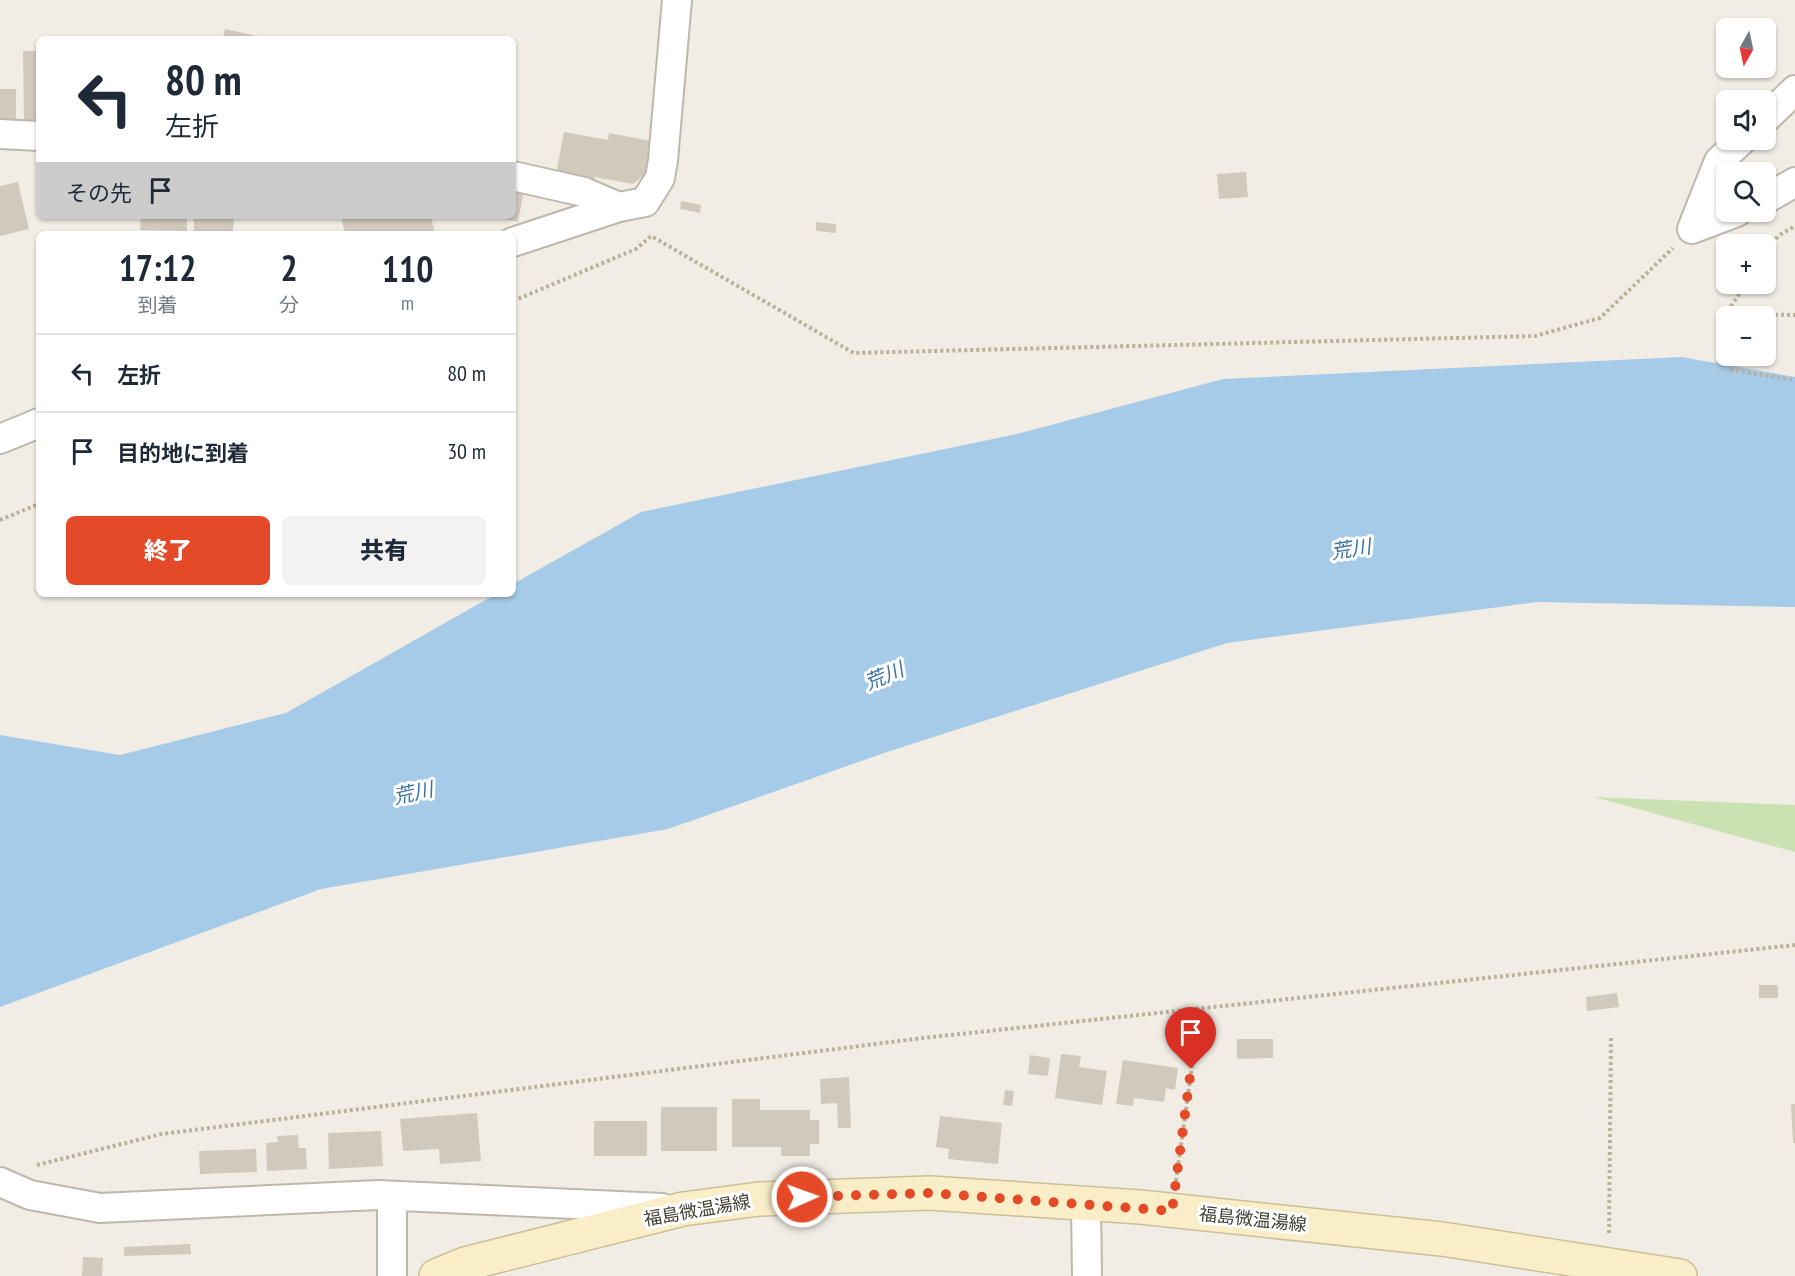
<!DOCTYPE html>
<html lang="ja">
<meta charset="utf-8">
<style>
:root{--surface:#fff;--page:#f2f2f3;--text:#1f2937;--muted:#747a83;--line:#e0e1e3;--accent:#e44a28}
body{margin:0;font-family:"PT Sans Narrow","Noto Sans JP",sans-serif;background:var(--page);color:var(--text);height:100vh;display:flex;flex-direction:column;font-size:22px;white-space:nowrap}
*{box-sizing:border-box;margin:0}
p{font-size:20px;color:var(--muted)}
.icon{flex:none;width:33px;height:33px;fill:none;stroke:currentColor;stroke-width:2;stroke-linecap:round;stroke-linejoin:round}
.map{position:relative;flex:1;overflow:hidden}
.side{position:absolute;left:36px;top:231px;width:480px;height:366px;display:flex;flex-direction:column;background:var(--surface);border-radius:9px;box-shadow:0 2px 4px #0004}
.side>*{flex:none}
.hud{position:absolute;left:36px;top:36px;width:480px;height:183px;border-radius:9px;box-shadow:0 2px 4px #0004;background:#fff;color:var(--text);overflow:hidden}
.needle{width:39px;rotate:189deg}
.tools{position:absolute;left:1716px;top:18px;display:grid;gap:12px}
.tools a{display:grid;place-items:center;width:60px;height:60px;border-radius:9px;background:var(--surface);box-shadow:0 2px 4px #0004;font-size:30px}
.pin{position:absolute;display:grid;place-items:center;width:51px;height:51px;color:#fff;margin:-62px -26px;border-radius:50% 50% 50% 0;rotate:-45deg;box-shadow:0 0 6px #0007}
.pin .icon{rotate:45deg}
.me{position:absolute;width:66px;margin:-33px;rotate:88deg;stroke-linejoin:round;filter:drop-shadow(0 0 4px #0008)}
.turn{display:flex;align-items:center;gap:21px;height:126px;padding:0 30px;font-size:27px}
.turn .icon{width:78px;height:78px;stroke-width:2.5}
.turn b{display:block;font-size:42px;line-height:51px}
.then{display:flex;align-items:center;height:57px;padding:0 30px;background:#0003;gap:12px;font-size:22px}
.eta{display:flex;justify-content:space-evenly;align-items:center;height:102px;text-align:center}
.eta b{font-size:36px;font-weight:800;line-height:42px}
.primary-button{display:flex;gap:12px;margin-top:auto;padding:12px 30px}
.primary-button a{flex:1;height:69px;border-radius:9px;background:var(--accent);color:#fff;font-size:24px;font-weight:800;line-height:69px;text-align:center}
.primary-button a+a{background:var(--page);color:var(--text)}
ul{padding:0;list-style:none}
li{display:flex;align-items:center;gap:18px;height:78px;padding:0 30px;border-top:2px solid var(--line)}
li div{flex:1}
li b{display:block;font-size:22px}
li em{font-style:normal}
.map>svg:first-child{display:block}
.green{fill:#cae1b1}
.water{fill:#a6cbe8}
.building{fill:#d1c9bc}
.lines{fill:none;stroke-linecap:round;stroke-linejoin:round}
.minor-casing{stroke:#beb8ac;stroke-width:32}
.secondary-casing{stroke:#ccc098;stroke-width:36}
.path{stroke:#bbb19b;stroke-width:4;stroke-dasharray:3 3;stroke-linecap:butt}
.minor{stroke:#fff;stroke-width:28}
.secondary{stroke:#f9eec7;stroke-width:33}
.route{stroke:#e44a28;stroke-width:10;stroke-dasharray:0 18}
.labels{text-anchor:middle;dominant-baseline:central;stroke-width:6;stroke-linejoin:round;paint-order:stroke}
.street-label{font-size:18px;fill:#423e35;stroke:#fff}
.water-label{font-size:20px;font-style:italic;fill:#3a73a3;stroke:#fff}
</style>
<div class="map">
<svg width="1795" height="1276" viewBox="0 0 1795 1276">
<rect width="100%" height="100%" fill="#f1ede5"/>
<!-- green -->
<path class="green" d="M 1594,797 L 1795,805 L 1795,852 Z"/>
<!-- water -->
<path class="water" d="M 1681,357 L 1795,377 L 1795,607 L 1537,602 L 1227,643 L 887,752 L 668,829 L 321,889 L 0,1007 L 0,735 L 120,755 L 286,713 L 496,594 L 513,594 L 513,584 L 641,512 L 1017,434 L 1223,379 Z"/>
<!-- building -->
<path class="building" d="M 225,29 L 262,37 L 262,39 L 223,39 Z
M 23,51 L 39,51 L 39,123 L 24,123 Z
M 0,89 L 16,89 L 16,124 L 0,125 Z
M 564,132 L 608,140 L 609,133 L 651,141 L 645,174 L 633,184 L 595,177 L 594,181 L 556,174 Z
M 1246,172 L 1248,197 L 1219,199 L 1217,174 Z
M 18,182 L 29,229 L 0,236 L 0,186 Z
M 513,188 L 524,190 L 518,222 L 495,217 L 513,216 Z
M 681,201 L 701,205 L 700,213 L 680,209 Z
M 141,216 L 187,216 L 187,231 L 140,230 Z
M 194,216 L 234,216 L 233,234 L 194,234 Z
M 341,216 L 431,216 L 435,234 L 345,234 Z
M 816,222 L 836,224 L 836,233 L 816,231 Z
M 1759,985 L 1778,985 L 1778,998 L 1759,998 Z
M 1617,993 L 1619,1007 L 1587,1011 L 1586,997 Z
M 1237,1039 L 1273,1039 L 1273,1058 L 1237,1059 Z
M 1061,1054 L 1081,1056 L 1079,1067 L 1107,1071 L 1102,1105 L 1055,1098 Z
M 1030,1055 L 1050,1058 L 1048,1076 L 1028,1074 Z
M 1123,1060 L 1178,1068 L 1175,1090 L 1166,1088 L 1164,1102 L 1134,1098 L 1133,1106 L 1116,1104 Z
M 849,1077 L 851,1128 L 838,1128 L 837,1103 L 821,1104 L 820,1079 Z
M 1005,1090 L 1014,1091 L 1012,1106 L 1003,1105 Z
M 732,1099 L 760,1099 L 760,1110 L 810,1110 L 810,1120 L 819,1120 L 819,1144 L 810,1144 L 810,1156 L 781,1156 L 781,1147 L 732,1147 Z
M 1791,1104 L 1795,1104 L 1795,1143 L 1793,1143 Z
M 661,1107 L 717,1107 L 717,1151 L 661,1151 Z
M 477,1113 L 481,1161 L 440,1164 L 439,1149 L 403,1151 L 400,1119 Z
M 940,1116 L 1002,1123 L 998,1164 L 948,1159 L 949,1149 L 936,1147 Z
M 594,1121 L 647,1121 L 647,1156 L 594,1156 Z
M 381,1131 L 383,1166 L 329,1169 L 328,1133 Z
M 298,1135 L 299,1148 L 306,1148 L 307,1169 L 267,1171 L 266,1143 L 278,1142 L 277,1136 Z
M 256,1149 L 257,1172 L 200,1174 L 199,1151 Z
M 190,1244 L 191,1254 L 124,1256 L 124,1247 Z
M 83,1257 L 103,1258 L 102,1276 L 82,1276 Z"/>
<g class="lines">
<defs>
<path id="minor" d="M 1766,118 L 1795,90
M 0,134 L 39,136
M 513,176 L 584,192 L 619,207
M 1766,199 L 1795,182
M 1692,229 L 1719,161 L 1742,140
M 1692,229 L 1737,212
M 513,242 L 619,207 L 645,202 L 660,178 L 663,160 L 677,0
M 0,439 L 39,423
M 0,1182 L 30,1195 L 100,1208 L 378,1195 L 662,1208
M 392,1196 L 392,1276
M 1086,1204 L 1087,1276"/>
<path id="secondary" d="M 436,1276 L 465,1264 L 683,1209 L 759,1199 L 930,1193 L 1140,1207 L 1442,1239 L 1680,1276"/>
</defs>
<!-- minor casing -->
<use href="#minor" class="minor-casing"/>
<!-- secondary casing -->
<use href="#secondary" class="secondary-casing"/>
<!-- path -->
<path class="path" d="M 1766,254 L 1778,236 L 1795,226
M 1746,284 L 1717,327 L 1731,370 L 1795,380
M 513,301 L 636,249 L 651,236 L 854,353 L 1535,336 L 1600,318 L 1673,248
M 1727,314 L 1795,315
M 0,520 L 39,504
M 37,1165 L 162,1134 L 923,1038 L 1795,945
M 1176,1181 L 1195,1045
M 1609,1233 L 1611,1036"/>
<!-- minor -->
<use href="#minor" class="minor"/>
<!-- secondary -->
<use href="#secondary" class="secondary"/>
</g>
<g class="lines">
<!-- route -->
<path class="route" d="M 802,1197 L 930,1193 L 1172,1211 L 1191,1069"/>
</g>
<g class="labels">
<!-- street labels -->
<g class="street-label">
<text transform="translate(697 1210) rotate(-10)">福島微温湯線</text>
<text transform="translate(1253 1219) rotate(6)">福島微温湯線</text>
</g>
<!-- water labels -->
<g class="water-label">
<text transform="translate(1351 549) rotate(-9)">荒川</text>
<text transform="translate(884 676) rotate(-23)">荒川</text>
<text transform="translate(413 793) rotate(-12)">荒川</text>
</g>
</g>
</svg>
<div class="tools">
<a><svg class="needle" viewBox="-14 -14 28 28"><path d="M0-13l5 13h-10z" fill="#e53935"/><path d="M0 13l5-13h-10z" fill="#747a83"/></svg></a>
<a><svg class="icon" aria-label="sound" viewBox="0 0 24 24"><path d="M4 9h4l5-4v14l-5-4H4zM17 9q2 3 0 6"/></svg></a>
<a><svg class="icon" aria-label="search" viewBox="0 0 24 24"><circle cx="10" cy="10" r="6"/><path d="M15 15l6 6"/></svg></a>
<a>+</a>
<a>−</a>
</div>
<div class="pin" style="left:1191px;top:1069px;background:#d93025"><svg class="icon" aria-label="arrive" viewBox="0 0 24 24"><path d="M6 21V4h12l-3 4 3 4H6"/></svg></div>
<svg class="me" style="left:802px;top:1197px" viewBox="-20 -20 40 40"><circle r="17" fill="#e44a28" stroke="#fff" stroke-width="3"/><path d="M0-11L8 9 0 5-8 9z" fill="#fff"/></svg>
<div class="hud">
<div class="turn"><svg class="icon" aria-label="left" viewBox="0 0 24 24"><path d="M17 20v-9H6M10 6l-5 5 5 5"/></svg><div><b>80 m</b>左折</div></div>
<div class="then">その先<svg class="icon" aria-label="arrive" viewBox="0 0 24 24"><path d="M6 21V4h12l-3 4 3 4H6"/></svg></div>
</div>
<section class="side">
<div class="eta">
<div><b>17:12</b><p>到着</p></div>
<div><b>2</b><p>分</p></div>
<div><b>110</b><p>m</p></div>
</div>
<ul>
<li><svg class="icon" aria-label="left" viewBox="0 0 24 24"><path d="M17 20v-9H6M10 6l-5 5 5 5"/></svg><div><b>左折</b></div><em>80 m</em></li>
<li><svg class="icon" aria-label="arrive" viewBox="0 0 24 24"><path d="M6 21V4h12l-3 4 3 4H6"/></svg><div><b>目的地に到着</b></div><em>30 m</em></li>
</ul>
<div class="primary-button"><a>終了</a><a>共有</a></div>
</section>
</div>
